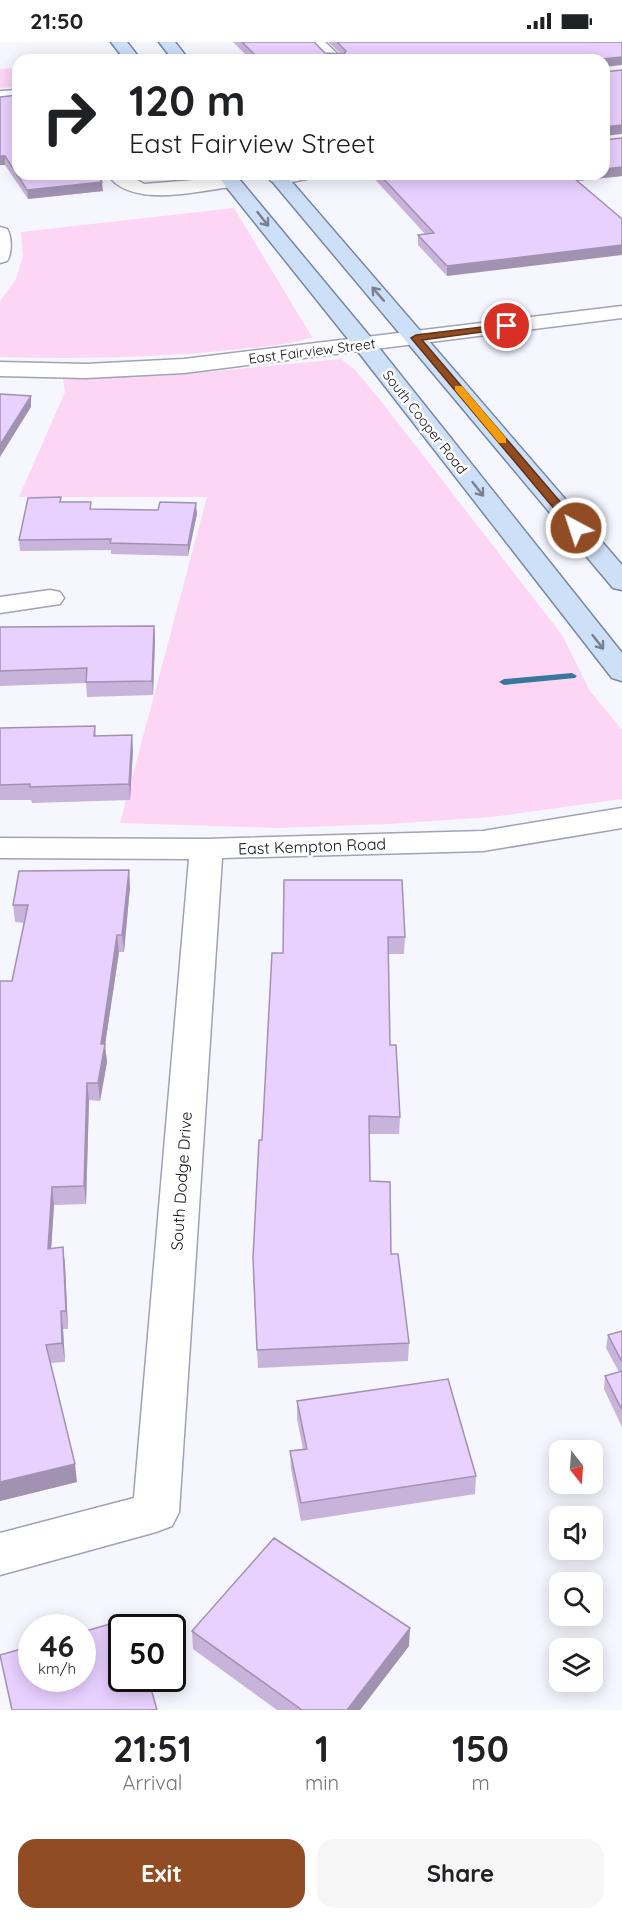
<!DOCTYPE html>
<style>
:root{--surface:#fff;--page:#f6f6f6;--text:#202124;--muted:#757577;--accent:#924c24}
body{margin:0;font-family:Quicksand,sans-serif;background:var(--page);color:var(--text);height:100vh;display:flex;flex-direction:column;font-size:22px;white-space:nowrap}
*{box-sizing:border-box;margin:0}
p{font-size:20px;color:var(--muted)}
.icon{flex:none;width:33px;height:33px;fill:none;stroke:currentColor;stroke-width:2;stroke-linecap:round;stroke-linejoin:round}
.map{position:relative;height:1668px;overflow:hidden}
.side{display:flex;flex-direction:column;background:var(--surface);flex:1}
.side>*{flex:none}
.hud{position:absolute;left:12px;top:12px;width:598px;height:126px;border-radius:18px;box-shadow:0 3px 15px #0003;background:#fff;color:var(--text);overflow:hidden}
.needle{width:39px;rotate:163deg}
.buttons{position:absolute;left:549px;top:1398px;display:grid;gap:12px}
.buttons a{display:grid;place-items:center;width:54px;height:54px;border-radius:12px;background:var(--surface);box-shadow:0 3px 15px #0003;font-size:30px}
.speed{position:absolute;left:18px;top:1572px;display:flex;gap:12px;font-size:30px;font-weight:700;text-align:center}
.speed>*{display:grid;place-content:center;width:78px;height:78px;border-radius:50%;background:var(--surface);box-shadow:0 3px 15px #0003;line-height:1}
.speed small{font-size:15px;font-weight:400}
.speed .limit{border:3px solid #111;border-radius:9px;background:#fff;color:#111}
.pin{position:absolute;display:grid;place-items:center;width:51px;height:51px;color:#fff;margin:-26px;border:3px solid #fff;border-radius:50%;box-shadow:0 2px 6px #0007}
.me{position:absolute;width:66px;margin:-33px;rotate:320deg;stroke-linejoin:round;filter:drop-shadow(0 0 4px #0008)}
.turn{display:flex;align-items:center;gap:21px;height:126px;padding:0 18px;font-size:27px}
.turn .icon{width:78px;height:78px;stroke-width:2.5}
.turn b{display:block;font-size:42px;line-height:51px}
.eta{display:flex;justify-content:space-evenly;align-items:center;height:102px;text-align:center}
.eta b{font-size:36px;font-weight:800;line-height:42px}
.primary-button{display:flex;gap:12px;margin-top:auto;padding:12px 18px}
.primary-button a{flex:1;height:69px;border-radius:18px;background:var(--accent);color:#fff;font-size:24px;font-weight:800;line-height:69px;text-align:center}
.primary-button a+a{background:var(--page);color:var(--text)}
.status{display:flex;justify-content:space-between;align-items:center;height:42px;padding:0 30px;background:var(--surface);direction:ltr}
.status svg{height:16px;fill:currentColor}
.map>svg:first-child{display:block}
.green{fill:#fdd5f5}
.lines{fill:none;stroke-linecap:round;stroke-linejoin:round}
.stream{fill:#36799c;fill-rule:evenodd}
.minor-casing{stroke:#a0a2b5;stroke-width:3}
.major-casing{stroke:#7688a6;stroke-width:3}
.minor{fill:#fff;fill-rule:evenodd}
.major{fill:#cedff8;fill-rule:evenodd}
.wall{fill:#c8b3db}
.shaded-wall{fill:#a292b2}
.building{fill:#e8d0ff;stroke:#a292b2;stroke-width:1.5}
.oneway{stroke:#788192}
.route{fill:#924c24;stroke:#5f3117;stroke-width:1.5}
.slow{fill:#f59e0b}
.labels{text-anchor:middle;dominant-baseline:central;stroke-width:5;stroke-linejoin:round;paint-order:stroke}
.far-street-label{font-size:14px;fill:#0f0f16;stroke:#fff}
.street-label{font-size:16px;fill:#0f0f16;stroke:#fff}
</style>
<div class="status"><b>21:50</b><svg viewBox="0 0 49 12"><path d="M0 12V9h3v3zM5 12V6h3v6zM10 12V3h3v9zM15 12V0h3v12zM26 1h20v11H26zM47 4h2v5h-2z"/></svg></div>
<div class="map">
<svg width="622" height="1668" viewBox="0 0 622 1668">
<rect width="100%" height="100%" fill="#f6f6ff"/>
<!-- green -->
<path class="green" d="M 18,26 L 18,45 L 0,46 L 0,27 Z
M 234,166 L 312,295 C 286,304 257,305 230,308 C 153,316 77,317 0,315 L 0,259 L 16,237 L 23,214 L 21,190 Z
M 341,317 L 355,328 L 381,359 L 562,593 L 590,649 L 622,688 L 622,757 L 491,775 L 387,782 L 278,786 L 120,781 L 207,455 L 19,455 L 65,350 L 63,336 L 176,333 Z"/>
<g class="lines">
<!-- stream -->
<path class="stream" d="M 572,631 L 577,634 L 575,636 L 504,643 L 499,640 L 504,637 Z"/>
<defs>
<path id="minor" d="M 308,0 L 325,0 L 344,18 L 327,18 Z
M 18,48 L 18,58 L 0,59 L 0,49 Z
M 107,132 L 127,132 L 144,142 L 231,135 L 237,136 L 240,140 L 237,144 L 231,145 C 195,149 131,167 107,132 Z
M 270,132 L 314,132 L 311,136 C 299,139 283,142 271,139 L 268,135 Z
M 0,185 L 7,187 C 12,194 12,212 7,219 L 0,221 Z
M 622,264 L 622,276 L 184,331 L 86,336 L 0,334 L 0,320 L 86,322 L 184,317 Z
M 50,548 L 60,550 L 64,556 L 60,562 L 0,571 L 0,555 Z
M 622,766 L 622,786 L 483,809 L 222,816 L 179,1470 L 172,1484 L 156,1490 L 0,1533 L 0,1491 L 134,1456 L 189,817 L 0,816 L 0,796 L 206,797 L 483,789 Z"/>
<path id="major" d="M 111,0 L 127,0 L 141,18 L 125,18 Z
M 159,0 L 175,0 L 189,18 L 173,18 Z
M 216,132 L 235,132 L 372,297 L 622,611 L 622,639 L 612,636 L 356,307 Z
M 266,132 L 285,132 L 622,523 L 622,548 L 613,546 Z"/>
</defs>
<!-- minor casing -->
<use href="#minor" class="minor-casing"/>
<!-- major casing -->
<use href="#major" class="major-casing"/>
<!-- minor -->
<use href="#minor" class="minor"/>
<!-- major -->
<use href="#major" class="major"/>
</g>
<!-- wall -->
<path class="wall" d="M 233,0 L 314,0 L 325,11 L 340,11 L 328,0 L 622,0 L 604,18 L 251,18 Z
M 0,55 L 103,149 L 28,157 L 5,123 L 0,123 Z
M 622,96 L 622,134 L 577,139 L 447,234 L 418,203 L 418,193 L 425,192 L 370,132 L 604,132 Z
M 61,455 L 61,460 L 91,467 L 197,472 L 188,514 L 111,512 L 111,508 L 20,509 L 19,498 Z
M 154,584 L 155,599 L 153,653 L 87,655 L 86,641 L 0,644 L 0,585 Z
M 95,684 L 96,694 L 133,708 L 130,758 L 32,761 L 31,758 L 0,758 L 0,686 Z
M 129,828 L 130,845 L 124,910 L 119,910 L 105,1003 L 107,1020 L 100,1059 L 89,1058 L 86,1162 L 54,1163 L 51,1206 L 63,1205 L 65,1223 L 68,1287 L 63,1287 L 65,1320 L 50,1321 L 77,1440 L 0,1459 L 0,939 L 12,939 L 24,881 L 15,880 L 13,863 Z
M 284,838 L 405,895 L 404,912 L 388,912 L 390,1003 L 400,1075 L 399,1092 L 369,1092 L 370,1139 L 391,1212 L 409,1301 L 408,1319 L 258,1326 L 253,1234 L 262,1098 L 283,911 Z
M 622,1289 L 622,1385 L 604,1347 L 605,1334 L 619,1330 L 606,1306 L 608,1293 Z
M 297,1359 L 476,1434 L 475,1452 L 301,1479 L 291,1427 L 290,1409 L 303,1407 L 297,1377 Z
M 192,1589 L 409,1604 L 360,1668 L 277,1668 L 193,1607 Z"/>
<!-- shaded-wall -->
<path class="shaded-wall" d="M 622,15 L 622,23 L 604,25 L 604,18 L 603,18 L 603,17 Z
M 622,83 L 622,92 L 604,94 L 604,85 Z
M 0,114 L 5,114 L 5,123 L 0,123 Z
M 622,125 L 622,134 L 567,140 L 567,132 L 604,132 L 604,127 Z
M 102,140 L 103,149 L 28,157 L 27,148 Z
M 622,203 L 622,213 L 447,234 L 447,224 Z
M 31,354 L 31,365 L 0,415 L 0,403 Z
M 196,461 L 197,472 L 188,514 L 188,503 Z
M 154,584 L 155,599 L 153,653 L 152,639 Z
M 132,693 L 133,708 L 130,758 L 129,742 Z
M 129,828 L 130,845 L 124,910 L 122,893 Z
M 117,893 L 119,910 L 105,1003 L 107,1020 L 100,1059 L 98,1041 L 101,1002 Z
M 87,1041 L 89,1058 L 86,1162 L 84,1144 Z
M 52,1145 L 54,1163 L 50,1225 L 48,1207 Z
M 63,1205 L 65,1223 L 68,1287 L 66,1269 Z
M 61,1269 L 63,1287 L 65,1320 L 62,1301 Z
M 75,1422 L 77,1440 L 0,1459 L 0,1440 Z
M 410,1586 L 409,1604 L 360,1668 L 347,1668 Z"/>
<!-- building -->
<path class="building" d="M 242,0 L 314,0 L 325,11 L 344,12 L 346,9 L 337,0 L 622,0 L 622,15 L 603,17 L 603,18 L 260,18 Z
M 622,28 L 622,83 L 604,85 L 604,30 Z
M 18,53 L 18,132 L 97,132 L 102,140 L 27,148 L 5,114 L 0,114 L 0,55 Z
M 622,96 L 622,125 L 604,127 L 604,98 Z
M 379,132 L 569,132 L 622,177 L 622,203 L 447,224 L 418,193 L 434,191 Z
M 0,352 L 31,354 L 0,403 Z
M 61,455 L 60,460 L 91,460 L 90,467 L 158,468 L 160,460 L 196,461 L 188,503 L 110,501 L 111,497 L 19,498 L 28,456 Z
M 154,584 L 152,639 L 86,640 L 87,626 L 0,629 L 0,585 Z
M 95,684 L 94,694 L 132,693 L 129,742 L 30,745 L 30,742 L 0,743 L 0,686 Z
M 129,828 L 122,893 L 117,893 L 101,1002 L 105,1002 L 98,1041 L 87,1041 L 84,1144 L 52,1145 L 48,1207 L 63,1205 L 66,1269 L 61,1269 L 62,1301 L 46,1303 L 75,1422 L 0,1440 L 0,939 L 12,939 L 28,863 L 13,863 L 19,829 Z
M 284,838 L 402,838 L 405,895 L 388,895 L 390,1003 L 396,1003 L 400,1075 L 369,1074 L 370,1139 L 390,1140 L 391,1212 L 398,1212 L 409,1301 L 257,1308 L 253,1216 L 259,1098 L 262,1098 L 272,911 L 283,911 Z
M 622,1289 L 622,1320 L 608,1293 Z
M 622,1329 L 622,1368 L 605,1334 Z
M 448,1337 L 476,1434 L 301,1461 L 290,1409 L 307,1407 L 297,1359 Z
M 274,1496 L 410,1586 L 347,1668 L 302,1668 L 192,1589 Z
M 131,1576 L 134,1586 L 122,1586 L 122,1636 L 148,1636 L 157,1668 L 12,1668 L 0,1613 L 32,1604 L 32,1636 L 82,1636 L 82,1590 Z"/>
<!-- one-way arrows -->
<defs><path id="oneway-shaft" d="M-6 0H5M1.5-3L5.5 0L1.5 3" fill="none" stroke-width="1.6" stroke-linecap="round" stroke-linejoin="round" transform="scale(1.5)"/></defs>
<g class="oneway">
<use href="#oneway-shaft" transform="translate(263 177) rotate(52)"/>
<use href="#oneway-shaft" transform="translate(378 252) rotate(-131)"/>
<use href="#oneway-shaft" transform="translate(478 447) rotate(52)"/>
<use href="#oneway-shaft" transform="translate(598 600) rotate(52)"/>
</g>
<!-- route -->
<path class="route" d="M 507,282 L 511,282 L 511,286 L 422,298 L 580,483 L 580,488 L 572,488 L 411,296 L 416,293 Z"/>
<!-- slow -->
<path class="slow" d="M 455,344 L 462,344 L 506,396 L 506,401 L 499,401 L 455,348 Z"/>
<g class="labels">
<!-- far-street labels -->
<g class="far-street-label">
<text transform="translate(312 309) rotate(-7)">East Fairview Street</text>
<text transform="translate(425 380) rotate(52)">South Cooper Road</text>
</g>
<!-- street labels -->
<g class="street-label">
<text transform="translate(312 804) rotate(-2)">East Kempton Road</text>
<text transform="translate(181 1139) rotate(-86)">South Dodge Drive</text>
</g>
</g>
</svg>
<div class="buttons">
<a><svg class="needle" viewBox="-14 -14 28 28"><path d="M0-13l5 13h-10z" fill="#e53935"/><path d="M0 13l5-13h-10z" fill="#757577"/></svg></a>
<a><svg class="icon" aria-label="sound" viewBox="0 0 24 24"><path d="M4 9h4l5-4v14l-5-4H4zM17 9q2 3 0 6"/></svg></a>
<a><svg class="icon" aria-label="search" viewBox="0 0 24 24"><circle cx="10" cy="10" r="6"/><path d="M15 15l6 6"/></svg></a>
<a><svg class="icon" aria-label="layers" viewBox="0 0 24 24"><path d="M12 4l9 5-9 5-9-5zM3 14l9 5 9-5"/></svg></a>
</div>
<div class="speed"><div>46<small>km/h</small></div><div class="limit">50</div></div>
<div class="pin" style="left:507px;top:284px;background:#d93025"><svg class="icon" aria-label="arrive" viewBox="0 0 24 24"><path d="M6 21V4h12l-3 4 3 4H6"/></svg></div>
<svg class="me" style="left:576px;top:486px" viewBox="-20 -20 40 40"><circle r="17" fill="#924c24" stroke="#fff" stroke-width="3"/><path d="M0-11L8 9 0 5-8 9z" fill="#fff"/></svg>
<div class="hud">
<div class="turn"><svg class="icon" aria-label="right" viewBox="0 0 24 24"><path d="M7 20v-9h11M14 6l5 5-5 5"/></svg><div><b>120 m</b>East Fairview Street</div></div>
</div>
</div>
<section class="side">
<div class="eta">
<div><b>21:51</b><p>Arrival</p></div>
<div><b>1</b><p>min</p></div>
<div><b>150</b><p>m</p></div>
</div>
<div class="primary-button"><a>Exit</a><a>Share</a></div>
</section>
